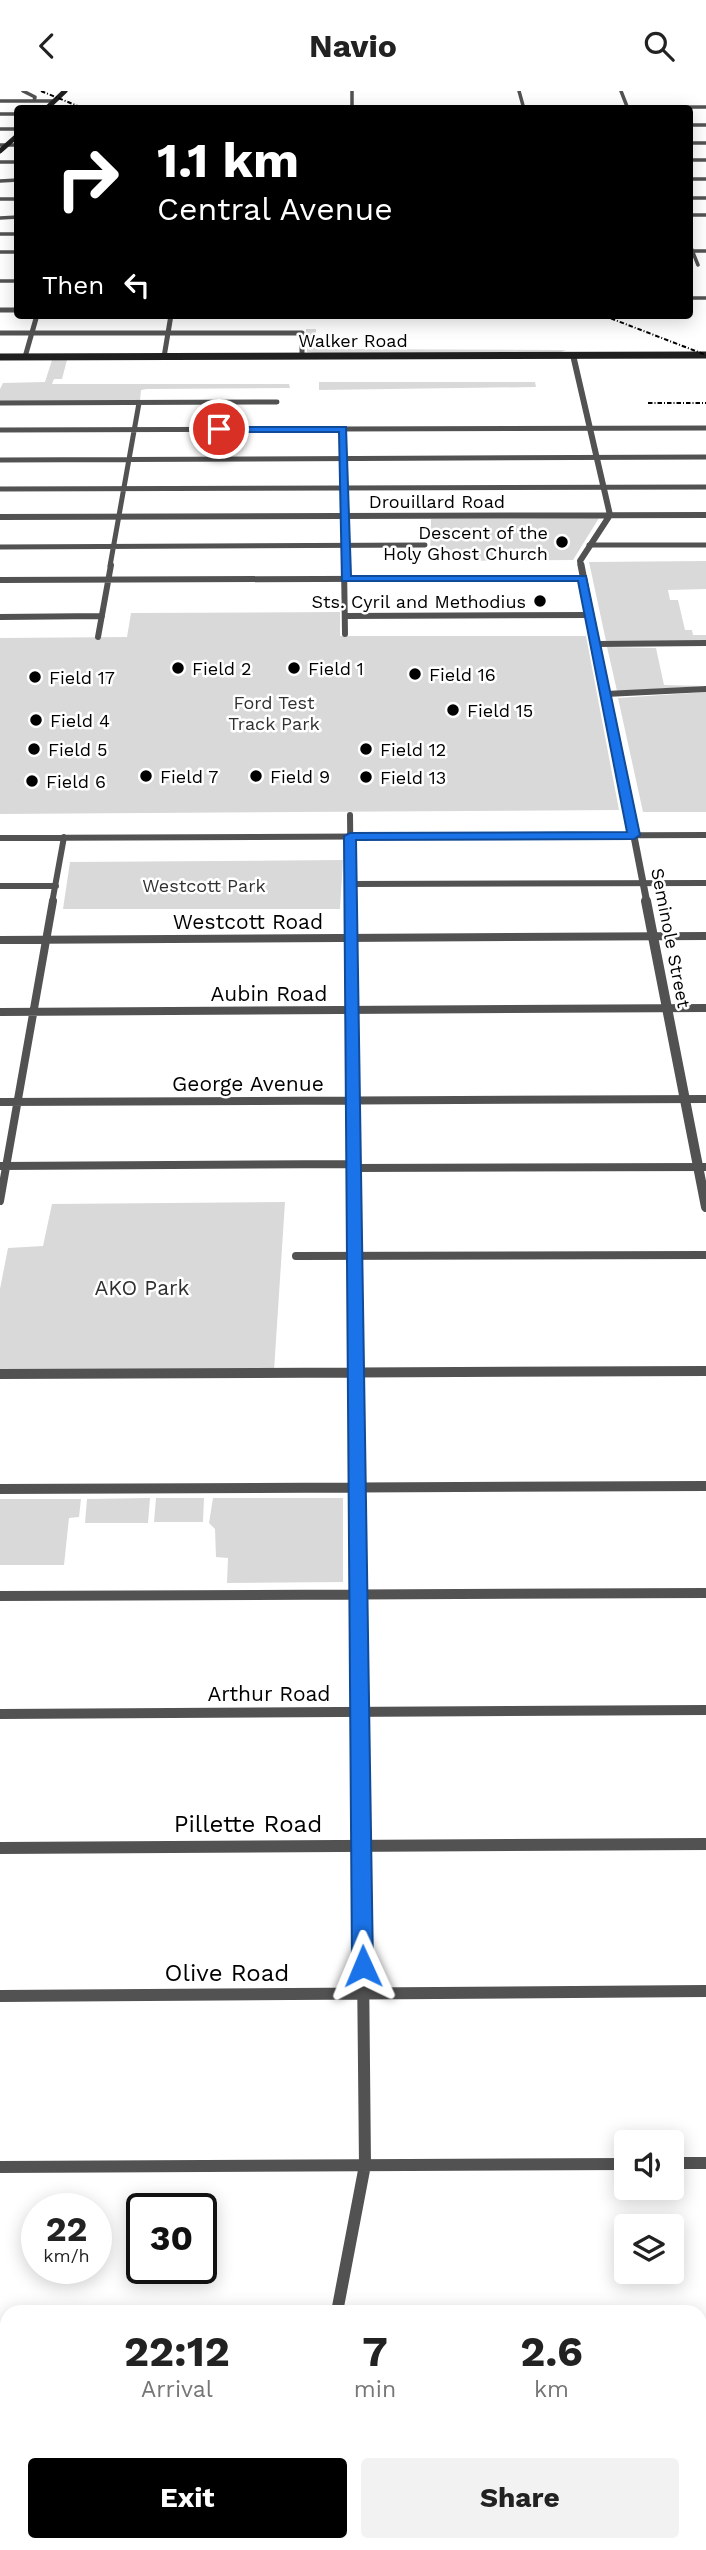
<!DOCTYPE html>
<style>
:root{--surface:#fff;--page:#f2f2f2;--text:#222;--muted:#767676;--accent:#000}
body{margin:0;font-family:"Work Sans",sans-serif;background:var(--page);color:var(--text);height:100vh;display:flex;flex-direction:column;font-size:26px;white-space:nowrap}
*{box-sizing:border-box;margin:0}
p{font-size:23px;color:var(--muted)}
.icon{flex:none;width:38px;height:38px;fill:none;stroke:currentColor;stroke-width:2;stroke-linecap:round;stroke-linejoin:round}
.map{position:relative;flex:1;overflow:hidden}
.details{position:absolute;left:0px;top:2214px;width:707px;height:247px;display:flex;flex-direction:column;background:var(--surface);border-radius:21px 21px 0 0;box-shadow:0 4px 18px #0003}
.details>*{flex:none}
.top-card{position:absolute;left:14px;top:14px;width:679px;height:214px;border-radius:7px;box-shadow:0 4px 18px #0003;background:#000;color:#fff;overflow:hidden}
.fabs{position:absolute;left:614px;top:2039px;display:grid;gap:14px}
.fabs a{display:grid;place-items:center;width:70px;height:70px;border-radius:7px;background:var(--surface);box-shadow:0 4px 18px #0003;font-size:35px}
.speed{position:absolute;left:21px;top:2102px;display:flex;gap:14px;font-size:35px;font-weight:700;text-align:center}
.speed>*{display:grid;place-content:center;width:91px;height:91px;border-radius:50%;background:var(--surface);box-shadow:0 4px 18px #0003;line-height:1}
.speed small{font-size:18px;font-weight:400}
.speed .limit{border:4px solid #111;border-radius:10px;background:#fff;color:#111}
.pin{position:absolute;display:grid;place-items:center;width:60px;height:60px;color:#fff;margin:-30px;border:4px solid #fff;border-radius:50%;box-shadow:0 2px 7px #0007}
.me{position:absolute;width:77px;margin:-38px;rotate:359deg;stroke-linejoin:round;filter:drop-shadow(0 0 5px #0008)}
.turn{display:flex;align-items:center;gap:24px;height:147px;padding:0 28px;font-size:32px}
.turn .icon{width:91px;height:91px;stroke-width:2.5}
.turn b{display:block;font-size:49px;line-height:60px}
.then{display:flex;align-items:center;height:66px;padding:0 28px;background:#0003;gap:14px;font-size:26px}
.eta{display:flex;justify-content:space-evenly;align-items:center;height:119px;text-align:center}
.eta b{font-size:42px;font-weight:700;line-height:49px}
.action{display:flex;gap:14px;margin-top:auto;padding:14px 28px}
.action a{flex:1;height:80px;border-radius:7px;background:var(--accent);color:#fff;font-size:28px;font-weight:700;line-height:80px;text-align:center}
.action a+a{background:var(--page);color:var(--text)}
header{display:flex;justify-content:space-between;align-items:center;height:91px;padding:0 28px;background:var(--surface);font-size:32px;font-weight:700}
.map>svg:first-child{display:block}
.green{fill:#d9d9d9}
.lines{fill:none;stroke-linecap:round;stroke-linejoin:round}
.minor-far5{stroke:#525252;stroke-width:3.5}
.minor-far4{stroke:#525252;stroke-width:5}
.minor-far3{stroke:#525252;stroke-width:6}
.minor-far2{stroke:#525252;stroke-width:8}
.minor-far1{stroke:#525252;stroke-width:10}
.minor{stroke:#525252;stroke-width:12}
.tertiary-far3{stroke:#525252;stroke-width:6}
.tertiary-far2{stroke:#525252;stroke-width:7}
.tertiary-far1{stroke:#525252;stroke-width:10}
.tertiary{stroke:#525252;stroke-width:12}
.secondary-far1{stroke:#1f1f1f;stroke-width:5}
.secondary{stroke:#1f1f1f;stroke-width:7}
.rail{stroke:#000;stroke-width:2;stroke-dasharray:4.5 2 1 2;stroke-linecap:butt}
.route{fill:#1a73e8;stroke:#114b97;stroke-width:2}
.poi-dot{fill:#000;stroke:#fff;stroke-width:2.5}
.labels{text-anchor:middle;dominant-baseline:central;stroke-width:5;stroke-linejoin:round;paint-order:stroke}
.far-street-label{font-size:18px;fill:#000;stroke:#fff}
.far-poi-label{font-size:18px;fill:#000;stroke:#fff;text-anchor:start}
.far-park-label{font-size:18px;fill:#303030;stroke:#fff}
.street-label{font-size:21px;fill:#000;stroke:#fff}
.park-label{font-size:21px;fill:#303030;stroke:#fff}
.near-street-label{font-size:24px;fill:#000;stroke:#fff}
</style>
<header><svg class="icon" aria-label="back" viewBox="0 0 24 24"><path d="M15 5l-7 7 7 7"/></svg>Navio<svg class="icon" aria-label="search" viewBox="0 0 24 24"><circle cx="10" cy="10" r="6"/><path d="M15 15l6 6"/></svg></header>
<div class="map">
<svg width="706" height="2459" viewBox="0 0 706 2459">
<rect width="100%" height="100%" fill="#fff"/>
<!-- green -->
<path class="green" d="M 306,238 L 316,238 L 316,258 L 566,259 L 561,261 L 314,262 L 307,261 Z
M 52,269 L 67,269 L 62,288 L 54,288 L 52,293 L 289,293 L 290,297 L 147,298 L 141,299 L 140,310 L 0,310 L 0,298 L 3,292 L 45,291 Z
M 319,291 L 535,291 L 536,296 L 319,299 Z
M 599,427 L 573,469 L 430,470 L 431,428 Z
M 706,470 L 706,498 L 668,499 L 670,509 L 678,509 L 685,539 L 692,539 L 693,544 L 706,544 L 706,550 L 606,550 L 589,471 Z
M 340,521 L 340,545 L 586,545 L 619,719 L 0,723 L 0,547 L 127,546 L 131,522 Z
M 607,556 L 656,557 L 664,594 L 706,595 L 617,600 Z
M 706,601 L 706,721 L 643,721 L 618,607 Z
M 343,769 L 340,818 L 63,818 L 70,771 Z
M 285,1111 L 274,1280 L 0,1281 L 0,1198 L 8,1157 L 43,1155 L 52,1113 Z
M 150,1407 L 148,1432 L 85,1432 L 87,1408 Z
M 156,1407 L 204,1407 L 203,1431 L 154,1431 Z
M 213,1407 L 343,1407 L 343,1491 L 227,1492 L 228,1467 L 216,1466 L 215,1438 L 209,1432 Z
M 0,1408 L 81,1408 L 79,1426 L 69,1427 L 64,1474 L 0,1474 Z"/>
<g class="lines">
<!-- minor-far5 -->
<path class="minor-far5" d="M 23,0 L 35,6 L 34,10
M 352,0 L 352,18
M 519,0 L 524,18
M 621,0 L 628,18
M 0,10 L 54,10
M 362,17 L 706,16
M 225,18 L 352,17
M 0,23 L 18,23
M 690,34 L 706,34
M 0,38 L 18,38
M 690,52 L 706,52
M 0,54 L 18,54
M 690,69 L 706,69
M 0,71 L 18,71
M 690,88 L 706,88
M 0,90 L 18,89
M 690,107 L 706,107
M 0,108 L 18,108
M 690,124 L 706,124
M 0,127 L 18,126
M 0,143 L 18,143
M 690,154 L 698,174
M 690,160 L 706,160
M 0,161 L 18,161
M 0,190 L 18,190
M 690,207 L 706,207"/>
<!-- minor-far4 -->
<path class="minor-far4" d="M 0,219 L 18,219
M 0,242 L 302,242 L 302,265
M 25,266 L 37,224
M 164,266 L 171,224
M 0,312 L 277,311
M 343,338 L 344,475
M 0,339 L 706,337
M 0,369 L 706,366
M 0,398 L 706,396
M 589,454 L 706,454
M 0,456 L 425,454
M 110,475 L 139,312"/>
<!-- minor-far3 -->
<path class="minor-far3" d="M 344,474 L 345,543
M 0,489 L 583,487
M 346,525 L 590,524
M 0,526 L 102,525
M 98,546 L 111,474
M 597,553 L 706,552
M 606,603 L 706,598
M 350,724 L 351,812
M 0,747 L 706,744
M 351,793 L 706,792
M 0,795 L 56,795
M 52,812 L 64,746"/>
<!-- minor-far2 -->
<path class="minor-far2" d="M 351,810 L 356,1237
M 0,849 L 706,845
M 0,921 L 706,917
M 0,1011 L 706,1008
M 0,1075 L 354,1073
M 354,1077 L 706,1076
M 0,1110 L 53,810
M 296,1165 L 706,1164"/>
<!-- minor-far1 -->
<path class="minor-far1" d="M 356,1235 L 362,1777
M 0,1283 L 706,1280
M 0,1398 L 706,1395
M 0,1505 L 706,1502
M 0,1623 L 706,1619"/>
<!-- minor -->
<path class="minor" d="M 0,1905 L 706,1900
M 672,2072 L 706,2072
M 0,2076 L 626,2073
M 337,2221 L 365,2074 L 362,1775
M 700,2321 L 706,2321
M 0,2326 L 7,2326
M 291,2459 L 292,2454"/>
<!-- tertiary-far3 -->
<path class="tertiary-far3" d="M 573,264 L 610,424 L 580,470 L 581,475
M 0,426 L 706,424"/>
<!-- tertiary-far2 -->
<path class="tertiary-far2" d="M 581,474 L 647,812"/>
<!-- tertiary-far1 -->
<path class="tertiary-far1" d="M 646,810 L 706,1116"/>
<!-- tertiary -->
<path class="tertiary" d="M 0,1757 L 706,1753"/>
<!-- secondary-far1 -->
<path class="secondary-far1" d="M 46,18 L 65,0
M 0,60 L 18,44"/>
<!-- secondary -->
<path class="secondary" d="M 0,266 L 706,264"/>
<!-- rail -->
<path class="rail" d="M 41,0 L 85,18
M 602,224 L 706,264
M 648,312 L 706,312"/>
</g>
<!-- route -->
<path class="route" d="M 346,336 L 351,485 L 586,485 L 640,744 L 634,748 L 356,749 L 373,1875 L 370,1882 L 363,1885 L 356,1882 L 352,1875 L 344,745 L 350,742 L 627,741 L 578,490 L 342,490 L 339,341 L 219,341 L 215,338 L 219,336 Z"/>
<!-- markers -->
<g class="poi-dot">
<circle cx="562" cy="451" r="7"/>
<circle cx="540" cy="510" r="7"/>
<circle cx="178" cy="577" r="7"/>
<circle cx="294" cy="577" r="7"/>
<circle cx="415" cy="583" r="7"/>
<circle cx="35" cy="586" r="7"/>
<circle cx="453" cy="619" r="7"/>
<circle cx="36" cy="629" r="7"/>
<circle cx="34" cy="658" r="7"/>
<circle cx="366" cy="658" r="7"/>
<circle cx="146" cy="685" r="7"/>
<circle cx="256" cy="685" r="7"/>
<circle cx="366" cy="686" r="7"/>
<circle cx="32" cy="690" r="7"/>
</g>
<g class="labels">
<!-- far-street labels -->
<g class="far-street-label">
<text x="353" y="249">Walker Road</text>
<text x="437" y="410">Drouillard Road</text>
<text transform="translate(671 847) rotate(79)">Seminole Street</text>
</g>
<!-- far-poi labels -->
<g class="far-poi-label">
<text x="548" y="441" text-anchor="end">Descent of the<tspan x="548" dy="21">Holy Ghost Church</tspan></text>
<text x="526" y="510" text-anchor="end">Sts. Cyril and Methodius</text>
<text x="192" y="577">Field 2</text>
<text x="308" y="577">Field 1</text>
<text x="429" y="583">Field 16</text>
<text x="49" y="586">Field 17</text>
<text x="467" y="619">Field 15</text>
<text x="50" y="629">Field 4</text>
<text x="48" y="658">Field 5</text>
<text x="380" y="658">Field 12</text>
<text x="160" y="685">Field 7</text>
<text x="270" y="685">Field 9</text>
<text x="380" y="686">Field 13</text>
<text x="46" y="690">Field 6</text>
</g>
<!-- far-park labels -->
<g class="far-park-label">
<text x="274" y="611">Ford Test<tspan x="274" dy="21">Track Park</tspan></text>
<text x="204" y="794">Westcott Park</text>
</g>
<!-- street labels -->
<g class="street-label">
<text x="248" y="830">Westcott Road</text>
<text x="269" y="902">Aubin Road</text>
<text x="248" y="992">George Avenue</text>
<text x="269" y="1602">Arthur Road</text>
</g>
<!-- park labels -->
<g class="park-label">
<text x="142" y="1196">AKO Park</text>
</g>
<!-- near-street labels -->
<g class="near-street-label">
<text x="248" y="1733">Pillette Road</text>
<text x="227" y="1882">Olive Road</text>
</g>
</g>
</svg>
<div class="fabs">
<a><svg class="icon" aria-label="sound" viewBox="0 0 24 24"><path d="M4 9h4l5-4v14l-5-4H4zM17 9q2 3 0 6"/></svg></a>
<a><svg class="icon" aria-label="layers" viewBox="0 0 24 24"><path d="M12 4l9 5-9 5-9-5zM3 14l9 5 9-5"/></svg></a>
</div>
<div class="speed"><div>22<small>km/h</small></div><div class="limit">30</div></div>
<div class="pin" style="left:219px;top:338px;background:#d93025"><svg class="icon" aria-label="arrive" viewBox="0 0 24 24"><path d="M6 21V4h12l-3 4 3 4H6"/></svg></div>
<svg class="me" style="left:363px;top:1875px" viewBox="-20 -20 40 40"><path d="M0-17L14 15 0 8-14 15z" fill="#1a73e8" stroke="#fff" stroke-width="4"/></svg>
<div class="top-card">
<div class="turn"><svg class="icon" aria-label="right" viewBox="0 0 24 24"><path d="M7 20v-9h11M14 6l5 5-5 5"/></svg><div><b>1.1 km</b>Central Avenue</div></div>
<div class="then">Then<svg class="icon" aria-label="left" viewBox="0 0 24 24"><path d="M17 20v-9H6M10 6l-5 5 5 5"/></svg></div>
</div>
<section class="details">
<div class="eta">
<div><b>22:12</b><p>Arrival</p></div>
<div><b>7</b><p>min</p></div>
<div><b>2.6</b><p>km</p></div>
</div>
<div class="action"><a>Exit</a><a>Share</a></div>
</section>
</div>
